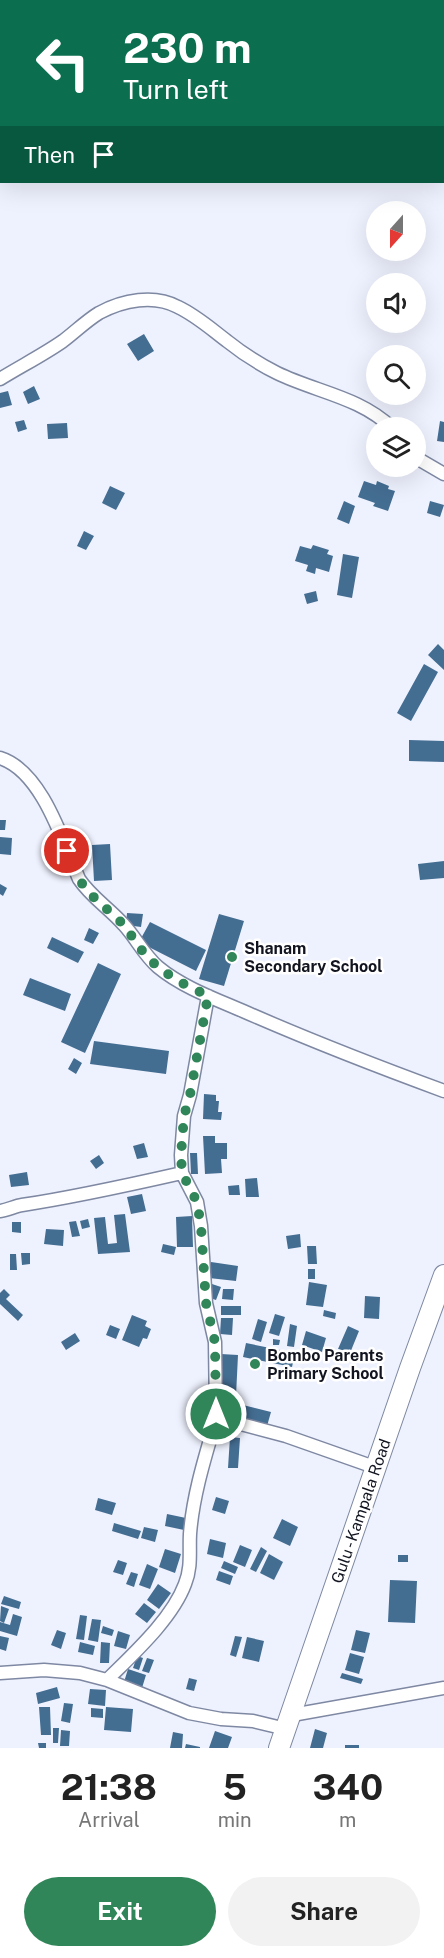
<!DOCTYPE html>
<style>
:root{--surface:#fff;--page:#f2f2f2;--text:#222;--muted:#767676;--accent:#318659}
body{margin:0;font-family:"Public Sans",sans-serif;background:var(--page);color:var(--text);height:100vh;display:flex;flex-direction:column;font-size:22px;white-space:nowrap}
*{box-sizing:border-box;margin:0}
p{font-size:20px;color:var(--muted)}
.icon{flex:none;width:33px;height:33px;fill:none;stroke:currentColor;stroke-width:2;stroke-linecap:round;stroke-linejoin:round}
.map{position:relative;height:1748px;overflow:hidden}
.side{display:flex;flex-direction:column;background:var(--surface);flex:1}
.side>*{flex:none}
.hud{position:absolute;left:0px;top:0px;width:444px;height:183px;box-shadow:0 6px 24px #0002;background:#0b6e4f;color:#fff;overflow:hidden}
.needle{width:39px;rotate:201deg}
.tools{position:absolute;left:366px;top:201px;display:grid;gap:12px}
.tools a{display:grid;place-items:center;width:60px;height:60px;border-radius:50%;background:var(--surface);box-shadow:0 6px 24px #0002;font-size:30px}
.pin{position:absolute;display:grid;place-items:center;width:51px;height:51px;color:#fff;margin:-26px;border:3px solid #fff;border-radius:50%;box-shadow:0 2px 6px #0007}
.me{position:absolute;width:66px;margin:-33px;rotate:0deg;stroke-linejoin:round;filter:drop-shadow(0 0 4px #0008)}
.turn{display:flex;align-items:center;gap:21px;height:126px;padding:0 24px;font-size:27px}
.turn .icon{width:78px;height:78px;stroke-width:2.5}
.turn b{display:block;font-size:42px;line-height:51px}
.then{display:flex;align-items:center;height:57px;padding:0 24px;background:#0003;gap:12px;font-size:22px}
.eta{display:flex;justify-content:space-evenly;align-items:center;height:102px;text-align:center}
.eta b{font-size:36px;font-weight:700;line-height:42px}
.action{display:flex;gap:12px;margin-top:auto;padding:12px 24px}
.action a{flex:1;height:69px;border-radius:36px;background:var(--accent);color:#fff;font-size:24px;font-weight:700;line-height:69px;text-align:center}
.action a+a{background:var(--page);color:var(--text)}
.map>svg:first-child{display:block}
.building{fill:#446d92}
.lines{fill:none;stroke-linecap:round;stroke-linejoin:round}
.minor-casing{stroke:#7e88a2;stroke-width:15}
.primary-casing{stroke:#7e88a2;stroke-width:22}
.minor{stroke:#fff;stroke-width:12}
.primary{stroke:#fff;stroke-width:20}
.route{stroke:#318659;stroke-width:10;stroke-dasharray:0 18}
.poi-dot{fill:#318659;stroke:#fff;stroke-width:2}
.labels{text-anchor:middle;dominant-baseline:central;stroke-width:5;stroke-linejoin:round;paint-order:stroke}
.poi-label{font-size:16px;font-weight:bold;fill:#12151f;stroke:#fff;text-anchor:start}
.street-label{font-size:16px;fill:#12151f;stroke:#fff}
</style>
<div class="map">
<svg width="444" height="1748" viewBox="0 0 444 1748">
<rect width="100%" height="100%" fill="#eef2fe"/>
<!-- building -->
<path class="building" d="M 144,334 L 154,351 L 138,361 L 127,344 Z
M 34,386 L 40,399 L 28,404 L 23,392 Z
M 8,391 L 12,405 L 0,408 L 0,393 Z
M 24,420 L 27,429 L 18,432 L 15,422 Z
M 440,421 L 444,422 L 444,442 L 437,441 Z
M 67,423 L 68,438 L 48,439 L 47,424 Z
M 364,481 L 376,485 L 377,481 L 389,486 L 388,489 L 395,491 L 388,511 L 373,506 L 375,503 L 358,497 Z
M 110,486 L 125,493 L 116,510 L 102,503 Z
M 344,501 L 355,506 L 349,524 L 337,519 Z
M 430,501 L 444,505 L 440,517 L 427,513 Z
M 84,531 L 94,536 L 86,550 L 77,546 Z
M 313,545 L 329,550 L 327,554 L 333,556 L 329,572 L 316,568 L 315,574 L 306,571 L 308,565 L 295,561 L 300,546 L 311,549 Z
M 343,554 L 359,557 L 352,598 L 337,595 Z
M 316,591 L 318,601 L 307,604 L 304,594 Z
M 438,644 L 444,650 L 444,670 L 428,655 Z
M 424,664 L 438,672 L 411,721 L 397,713 Z
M 409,740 L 444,741 L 444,762 L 409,761 Z
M 0,820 L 6,820 L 5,830 L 0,830 Z
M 0,837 L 12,838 L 11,855 L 0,854 Z
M 110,844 L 112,880 L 94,881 L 92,845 Z
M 444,861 L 444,878 L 420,880 L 418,864 Z
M 0,884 L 7,888 L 3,896 L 0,894 Z
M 127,913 L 143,914 L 141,927 L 126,925 Z
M 219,914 L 244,921 L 224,986 L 199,979 Z
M 150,922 L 206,950 L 196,971 L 139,942 Z
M 89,928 L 99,933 L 93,944 L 84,940 Z
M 52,937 L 84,952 L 78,963 L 47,948 Z
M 98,963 L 121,974 L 85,1053 L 61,1042 Z
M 30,978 L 71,994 L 65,1011 L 23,995 Z
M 94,1041 L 169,1051 L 166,1074 L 90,1064 Z
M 74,1058 L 82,1063 L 76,1074 L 68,1069 Z
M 204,1094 L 216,1095 L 216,1101 L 219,1101 L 218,1112 L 222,1112 L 221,1120 L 203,1119 Z
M 203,1136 L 215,1136 L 215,1143 L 227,1143 L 227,1159 L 221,1159 L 222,1173 L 205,1174 Z
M 144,1143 L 148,1157 L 137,1159 L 133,1146 Z
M 190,1153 L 197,1153 L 198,1174 L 191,1174 Z
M 99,1155 L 104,1163 L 96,1169 L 90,1161 Z
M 27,1172 L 29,1185 L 11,1187 L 9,1175 Z
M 257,1178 L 259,1197 L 246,1197 L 245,1179 Z
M 239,1185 L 240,1195 L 229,1195 L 228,1186 Z
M 142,1194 L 146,1211 L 131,1214 L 127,1197 Z
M 125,1214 L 130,1252 L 98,1254 L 94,1218 L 105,1217 L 108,1244 L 117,1243 L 114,1215 Z
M 192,1216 L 193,1247 L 177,1247 L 176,1217 Z
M 88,1219 L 90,1227 L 82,1229 L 80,1221 Z
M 76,1221 L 80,1236 L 72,1237 L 69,1222 Z
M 12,1222 L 21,1222 L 21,1233 L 12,1232 Z
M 46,1229 L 64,1230 L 63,1246 L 44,1244 Z
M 300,1234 L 301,1247 L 288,1249 L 286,1236 Z
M 163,1244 L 176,1247 L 174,1255 L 161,1252 Z
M 307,1246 L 316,1246 L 317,1264 L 308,1264 Z
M 21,1253 L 30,1253 L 30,1264 L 22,1265 Z
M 10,1254 L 16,1254 L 17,1270 L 10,1270 Z
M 211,1262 L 238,1266 L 236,1281 L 209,1278 Z
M 308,1269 L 315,1269 L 315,1279 L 308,1279 Z
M 309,1282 L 327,1285 L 323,1307 L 306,1305 Z
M 212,1284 L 221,1287 L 216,1300 L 207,1297 Z
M 4,1289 L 10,1295 L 6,1299 L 23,1315 L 18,1321 L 0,1304 L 0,1293 Z
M 223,1289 L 234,1289 L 233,1300 L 222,1299 Z
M 365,1296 L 380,1297 L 379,1319 L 364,1318 Z
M 221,1306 L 241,1306 L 241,1315 L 221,1315 Z
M 324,1310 L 336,1313 L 335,1319 L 323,1316 Z
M 275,1314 L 285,1317 L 279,1336 L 269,1333 Z
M 132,1315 L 147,1321 L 145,1326 L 151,1329 L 147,1339 L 143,1338 L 139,1347 L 122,1340 Z
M 221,1318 L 233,1318 L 232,1335 L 220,1334 Z
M 258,1319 L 267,1322 L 261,1342 L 252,1339 Z
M 290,1324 L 297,1326 L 294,1347 L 287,1346 Z
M 110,1325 L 120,1329 L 116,1339 L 106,1335 Z
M 348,1326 L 359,1331 L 350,1353 L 338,1349 Z
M 306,1331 L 326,1338 L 322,1352 L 302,1345 Z
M 75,1333 L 80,1341 L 66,1350 L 61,1342 Z
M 273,1339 L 280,1340 L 279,1345 L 273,1345 Z
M 246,1343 L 295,1353 L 292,1367 L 243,1357 Z
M 221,1354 L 238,1355 L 235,1416 L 218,1415 Z
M 243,1405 L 271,1412 L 267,1426 L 240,1418 Z
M 230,1437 L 240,1438 L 238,1468 L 228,1468 Z
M 216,1497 L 229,1501 L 225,1514 L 212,1510 Z
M 98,1498 L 116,1503 L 112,1515 L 95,1510 Z
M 167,1514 L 186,1518 L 184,1530 L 165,1526 Z
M 282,1519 L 298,1527 L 290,1546 L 273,1538 Z
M 114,1523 L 141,1531 L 138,1539 L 112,1531 Z
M 144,1527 L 158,1530 L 155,1542 L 141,1538 Z
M 210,1539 L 226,1543 L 223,1558 L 207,1554 Z
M 240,1545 L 252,1550 L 245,1567 L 233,1562 Z
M 261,1547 L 267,1551 L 256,1572 L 250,1569 Z
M 165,1549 L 181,1554 L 175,1573 L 159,1567 Z
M 269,1554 L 283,1562 L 274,1580 L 260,1573 Z
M 398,1555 L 408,1555 L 408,1562 L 398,1562 Z
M 118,1560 L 127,1563 L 123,1575 L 113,1572 Z
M 224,1561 L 238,1567 L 235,1574 L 221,1568 Z
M 147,1564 L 158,1569 L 150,1589 L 139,1585 Z
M 219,1571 L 233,1576 L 230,1585 L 216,1580 Z
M 131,1572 L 138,1574 L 134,1587 L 126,1584 Z
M 390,1580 L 417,1581 L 415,1623 L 388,1622 Z
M 158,1584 L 171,1593 L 159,1609 L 147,1600 Z
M 4,1596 L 21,1602 L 19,1609 L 1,1604 Z
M 144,1603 L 156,1612 L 147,1623 L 135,1614 Z
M 1,1606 L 9,1609 L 4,1623 L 0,1621 Z
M 13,1614 L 22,1617 L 17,1636 L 0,1631 L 0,1622 L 10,1625 Z
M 80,1615 L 87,1616 L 84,1640 L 76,1639 Z
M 92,1619 L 101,1620 L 98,1642 L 88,1640 Z
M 103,1626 L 114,1630 L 112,1636 L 101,1633 Z
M 57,1630 L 66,1633 L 61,1649 L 51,1645 Z
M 356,1630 L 370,1633 L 365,1653 L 351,1650 Z
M 118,1631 L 130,1635 L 126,1649 L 114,1646 Z
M 0,1636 L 9,1638 L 6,1651 L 0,1649 Z
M 235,1636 L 242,1637 L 236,1657 L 230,1655 Z
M 247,1637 L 264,1641 L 259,1662 L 242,1658 Z
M 80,1642 L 95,1646 L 93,1655 L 78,1652 Z
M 101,1642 L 110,1643 L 109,1663 L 100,1663 Z
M 350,1653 L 364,1657 L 359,1674 L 345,1670 Z
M 137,1656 L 143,1658 L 139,1670 L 133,1668 Z
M 147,1658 L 154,1660 L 149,1673 L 142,1671 Z
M 128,1669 L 146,1675 L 142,1688 L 124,1682 Z
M 342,1673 L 363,1679 L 361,1684 L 340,1678 Z
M 189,1678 L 197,1680 L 194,1691 L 186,1689 Z
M 57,1687 L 60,1698 L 38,1704 L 36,1693 Z
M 90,1689 L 106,1690 L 105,1706 L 88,1704 Z
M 64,1703 L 73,1704 L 70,1723 L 61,1721 Z
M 39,1707 L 50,1707 L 51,1735 L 41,1735 Z
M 106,1707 L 133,1709 L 131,1732 L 104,1730 Z
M 91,1708 L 103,1709 L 103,1718 L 91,1717 Z
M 53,1728 L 59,1728 L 58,1743 L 53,1743 Z
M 315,1729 L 327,1733 L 323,1748 L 310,1748 Z
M 61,1730 L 70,1731 L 69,1746 L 60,1746 Z
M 215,1731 L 232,1737 L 228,1748 L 209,1748 Z
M 173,1732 L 183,1734 L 182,1748 L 170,1748 Z
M 38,1743 L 46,1743 L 46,1748 L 39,1748 Z
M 186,1744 L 200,1747 L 200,1748 L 185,1748 Z
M 345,1745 L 359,1745 L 359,1748 L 345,1748 Z"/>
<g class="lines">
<defs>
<path id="minor" d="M 0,379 C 21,366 43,355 63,341 C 75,332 86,321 99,313 C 123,300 154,294 178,307 C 197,316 211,329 227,341 C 242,353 259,364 277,373 C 316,392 360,397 392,428
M 416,455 L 420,460 L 444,474
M 0,758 C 42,771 63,842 79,879 C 91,897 109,908 124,925 C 136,938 144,955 158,967 C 182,987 215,999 243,1011 C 309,1040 376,1066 444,1091
M 208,996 L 190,1095 L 184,1116 L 181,1155 L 182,1173 L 197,1202 L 201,1226 L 206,1303 L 215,1342 L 216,1414 L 222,1419 L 286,1436 L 377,1468
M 0,1211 C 8,1210 15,1206 22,1205 C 76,1197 129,1185 182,1173
M 0,1673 L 44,1670 L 80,1673 L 107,1680 L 189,1713 L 221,1719 L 253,1721 L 286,1729
M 107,1680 C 133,1654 172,1619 185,1584 C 192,1567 189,1551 190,1534 C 193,1494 206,1454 217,1416
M 292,1715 L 444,1688"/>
<path id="primary" d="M 279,1748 L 410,1368 L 444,1275"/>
</defs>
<!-- minor casing -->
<use href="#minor" class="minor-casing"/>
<!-- primary casing -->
<use href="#primary" class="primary-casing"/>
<!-- minor -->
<use href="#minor" class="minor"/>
<!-- primary -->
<use href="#primary" class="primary"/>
</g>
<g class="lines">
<!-- route -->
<path class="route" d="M 67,851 L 79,879 L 87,891 L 123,924 L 146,956 L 159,968 L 178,981 L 208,996 L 190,1095 L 184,1116 L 181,1155 L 182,1173 L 197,1202 L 201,1226 L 206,1303 L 215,1342 L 216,1414"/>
</g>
<!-- markers -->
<g class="poi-dot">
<circle cx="232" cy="957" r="6"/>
<circle cx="255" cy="1364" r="6"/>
</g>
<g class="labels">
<!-- poi labels -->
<g class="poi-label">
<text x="244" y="948">Shanam<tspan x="244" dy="18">Secondary School</tspan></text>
<text x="267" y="1355">Bombo Parents<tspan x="267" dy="18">Primary School</tspan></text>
</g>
<!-- street labels -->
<g class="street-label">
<text transform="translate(361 1511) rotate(-71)">Gulu - Kampala Road</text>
</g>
</g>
</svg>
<div class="tools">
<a><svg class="needle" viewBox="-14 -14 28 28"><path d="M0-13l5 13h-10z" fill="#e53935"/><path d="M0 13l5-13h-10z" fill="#767676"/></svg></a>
<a><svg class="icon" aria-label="sound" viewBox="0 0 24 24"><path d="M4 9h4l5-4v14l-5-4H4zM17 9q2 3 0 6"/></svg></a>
<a><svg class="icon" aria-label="search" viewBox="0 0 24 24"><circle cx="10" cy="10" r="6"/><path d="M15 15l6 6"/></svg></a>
<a><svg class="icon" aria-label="layers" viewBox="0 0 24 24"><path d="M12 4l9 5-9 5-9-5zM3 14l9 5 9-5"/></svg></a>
</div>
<div class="pin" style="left:67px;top:851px;background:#d93025"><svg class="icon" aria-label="arrive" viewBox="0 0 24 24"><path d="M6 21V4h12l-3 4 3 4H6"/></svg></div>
<svg class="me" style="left:216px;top:1414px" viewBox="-20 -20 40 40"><circle r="17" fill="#318659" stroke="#fff" stroke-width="3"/><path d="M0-11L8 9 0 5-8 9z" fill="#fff"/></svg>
<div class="hud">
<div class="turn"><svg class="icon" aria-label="left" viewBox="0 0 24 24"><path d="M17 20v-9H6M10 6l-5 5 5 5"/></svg><div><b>230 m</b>Turn left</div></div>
<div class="then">Then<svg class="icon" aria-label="arrive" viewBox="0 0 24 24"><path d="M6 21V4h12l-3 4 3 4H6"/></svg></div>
</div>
</div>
<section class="side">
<div class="eta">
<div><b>21:38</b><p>Arrival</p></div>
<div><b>5</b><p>min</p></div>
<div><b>340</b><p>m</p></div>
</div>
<div class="action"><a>Exit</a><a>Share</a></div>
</section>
